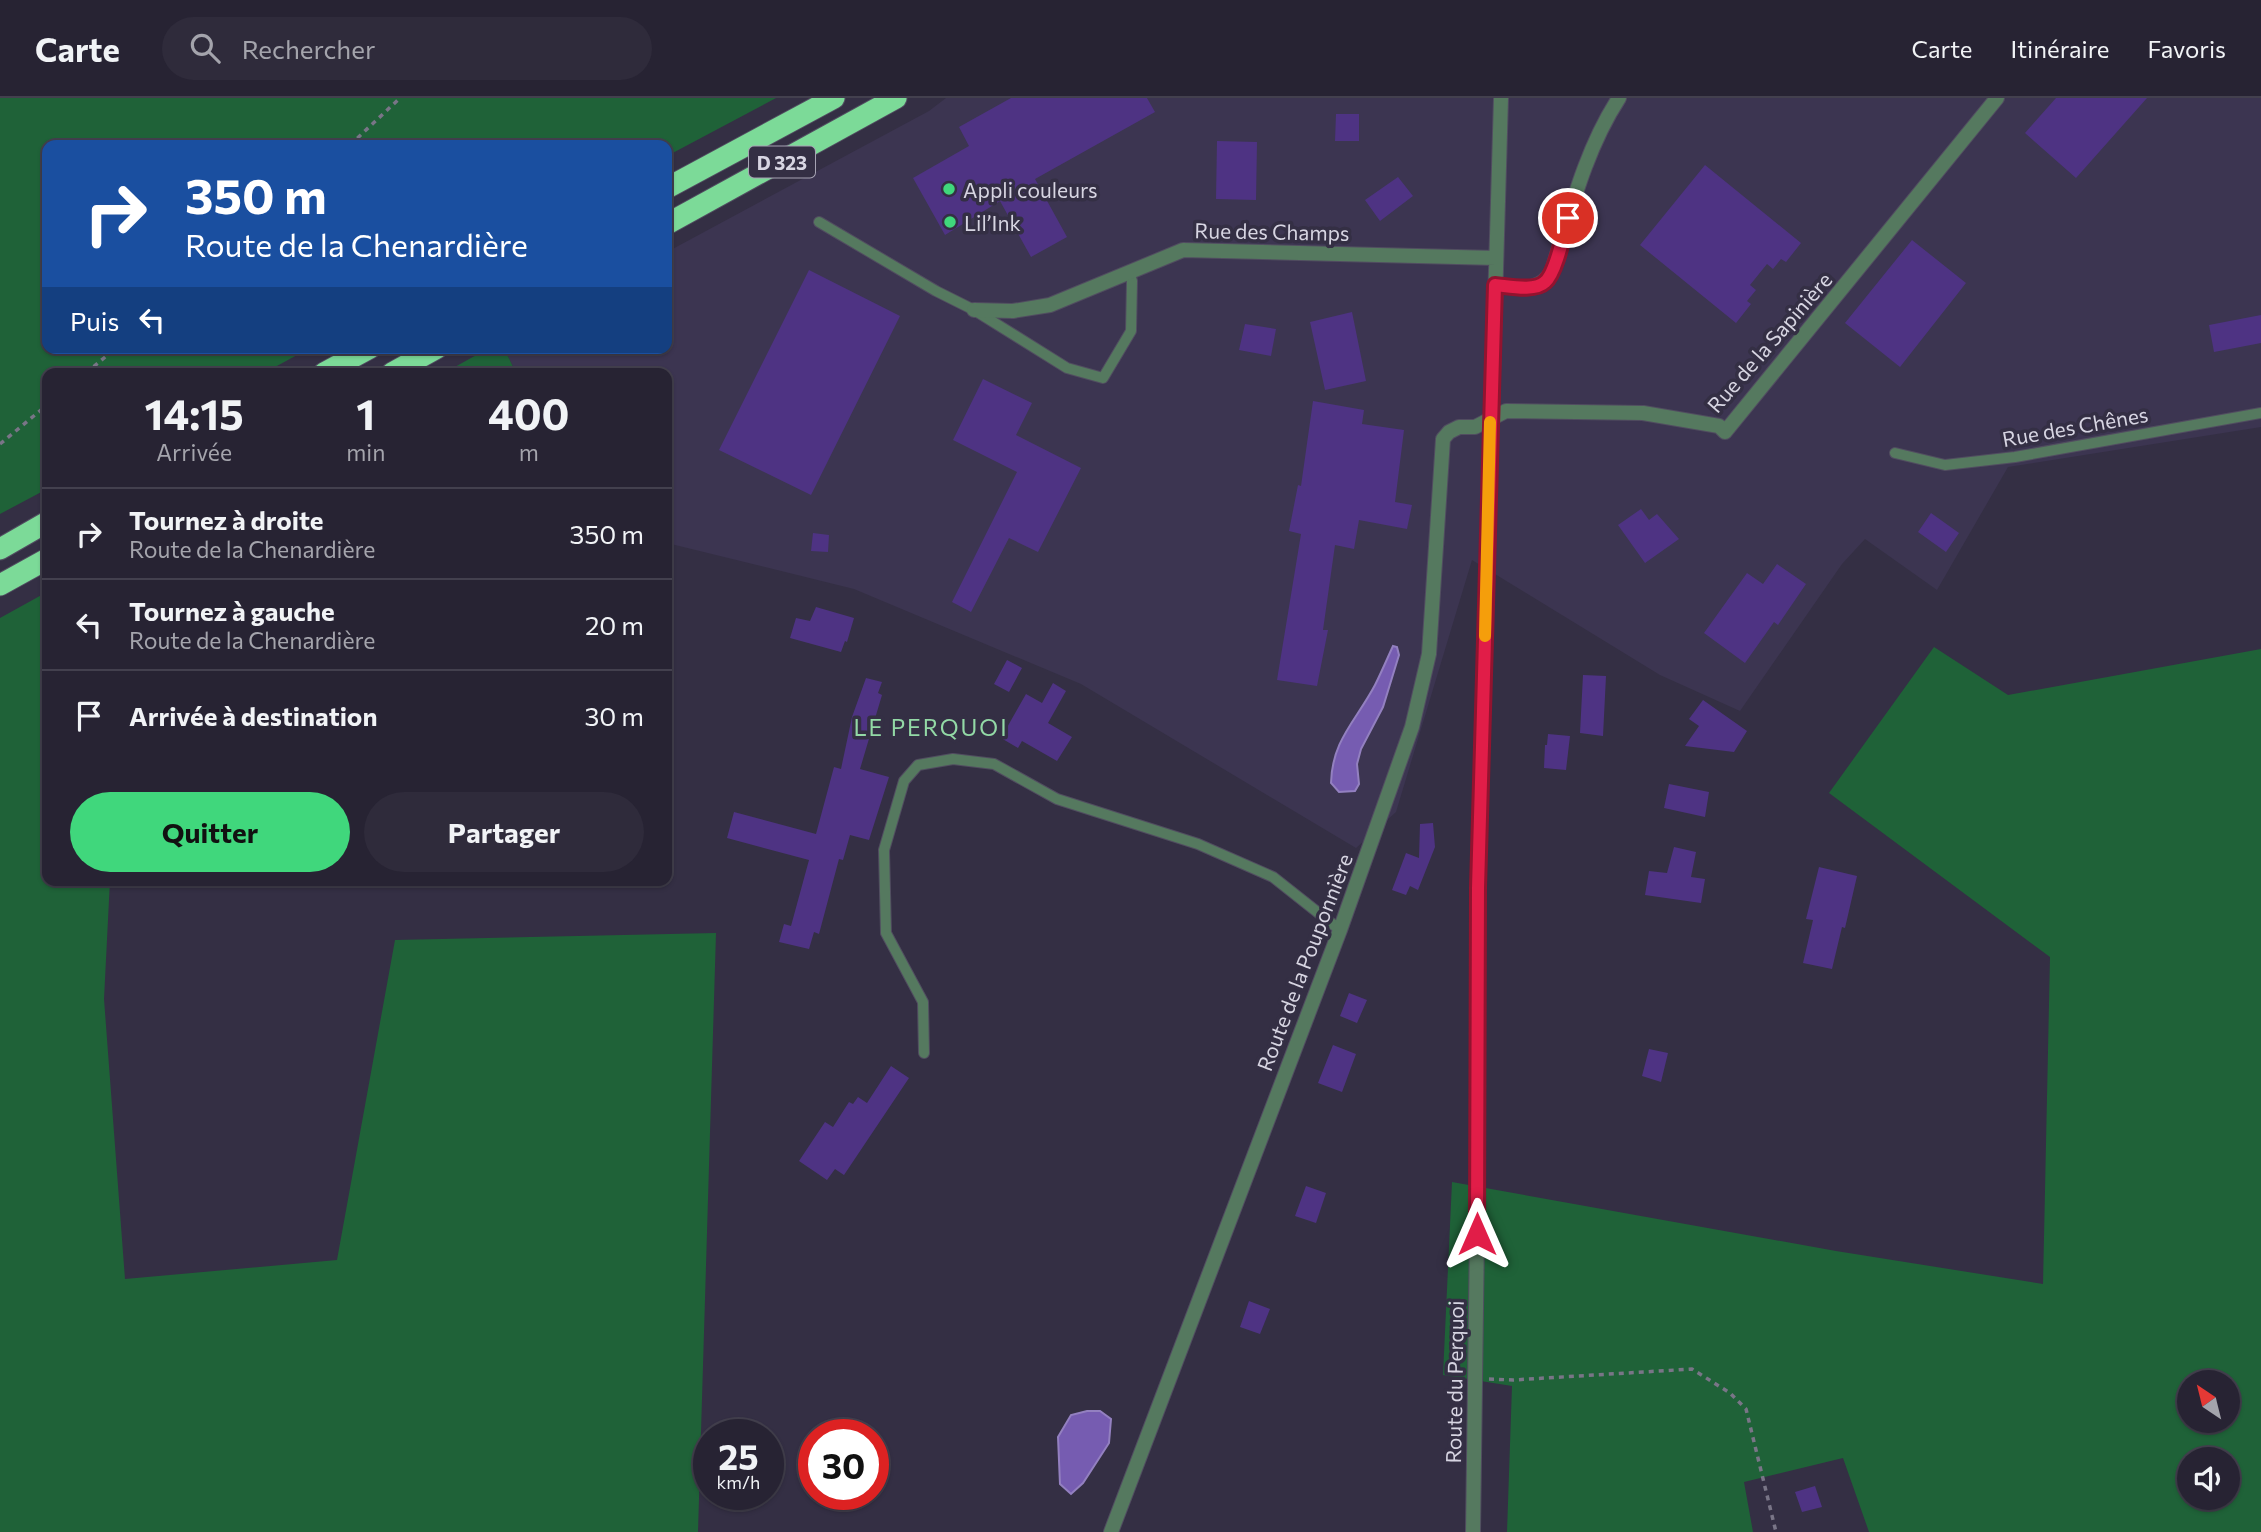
<!DOCTYPE html>
<html lang="fr">
<meta charset="utf-8">
<style>
:root{--surface:#272333;--page:#2f2b3b;--text:#f1f3f6;--muted:#a4a4ac;--line:#43404e;--accent:#40d77c}
body{margin:0;font-family:Commissioner,sans-serif;background:var(--page);color:var(--text);height:100vh;display:flex;flex-direction:column;font-size:26px;white-space:nowrap}
*{box-sizing:border-box;margin:0}
p{font-size:23px;color:var(--muted)}
.icon{flex:none;width:38px;height:38px;fill:none;stroke:currentColor;stroke-width:2;stroke-linecap:round;stroke-linejoin:round}
.map{position:relative;flex:1;overflow:hidden}
.sheet{position:absolute;left:42px;top:270px;width:630px;height:518px;display:flex;flex-direction:column;background:var(--surface);border-radius:14px;box-shadow:0 2px 5px #0004,0 0 0 2px var(--line)}
.sheet>*{flex:none}
.hud{position:absolute;left:42px;top:42px;width:630px;height:214px;border-radius:14px;box-shadow:0 2px 5px #0004,0 0 0 2px var(--line);background:#1a4fa0;color:#fff;overflow:hidden}
.needle{width:46px;rotate:325deg}
.tools{position:absolute;left:2177px;top:1272px;display:grid;gap:14px}
.tools a{display:grid;place-items:center;width:63px;height:63px;border-radius:50%;background:var(--surface);box-shadow:0 2px 5px #0004,0 0 0 2px var(--line);font-size:35px}
.speed{position:absolute;left:693px;top:1321px;display:flex;gap:14px;font-size:35px;font-weight:700;text-align:center}
.speed>*{display:grid;place-content:center;width:91px;height:91px;border-radius:50%;background:var(--surface);box-shadow:0 2px 5px #0004,0 0 0 2px var(--line);line-height:1}
.speed small{font-size:18px;font-weight:400}
.speed .limit{border:10px solid #d22;background:#fff;color:#111}
.pin{position:absolute;display:grid;place-items:center;width:60px;height:60px;color:#fff;margin:-30px;border:4px solid #fff;border-radius:50%;box-shadow:0 2px 7px #0007}
.me{position:absolute;width:77px;margin:-38px;rotate:0deg;stroke-linejoin:round;filter:drop-shadow(0 0 5px #0008)}
.turn{display:flex;align-items:center;gap:24px;height:147px;padding:0 28px;font-size:32px}
.turn .icon{width:91px;height:91px;stroke-width:2.5}
.turn b{display:block;font-size:49px;line-height:60px}
.then{display:flex;align-items:center;height:66px;padding:0 28px;background:#0003;gap:14px;font-size:26px}
.eta{display:flex;justify-content:space-evenly;align-items:center;height:119px;text-align:center}
.eta b{font-size:42px;font-weight:700;line-height:49px}
.button{display:flex;gap:14px;margin-top:auto;padding:14px 28px}
.button a{flex:1;height:80px;border-radius:42px;background:var(--accent);color:#111;font-size:28px;font-weight:700;line-height:80px;text-align:center}
.button a+a{background:var(--page);color:var(--text)}
ul{padding:0;list-style:none}
li{display:flex;align-items:center;gap:21px;height:91px;padding:0 28px;border-top:2px solid var(--line)}
li div{flex:1}
li b{display:block;font-size:26px}
li em{font-style:normal}
header{display:flex;align-items:center;gap:42px;box-sizing:border-box;height:98px;padding:0 35px;background:var(--surface);border-bottom:2px solid var(--line)}
header strong{font-size:33px}
nav{display:flex;gap:38px;margin-inline-start:auto;font-size:24px}
.search{width:490px;height:63px;background:var(--page);display:flex;align-items:center;gap:18px;box-sizing:border-box;padding:0 24px;border-radius:38px;color:var(--muted);font-size:26px}
.map>svg:first-child{display:block}
.built{fill:#3c3551}
.green{fill:#1f6238;fill-rule:evenodd}
.water{fill:#765cb1;stroke:#9380c0;stroke-width:2}
.building{fill:#4e3383}
.lines{fill:none;stroke-linecap:round;stroke-linejoin:round}
.lane-casing{stroke:#514d60;stroke-width:12}
.street-casing{stroke:#514d60;stroke-width:16}
.highway-casing{stroke:#514d60;stroke-width:23}
.path{stroke:#797587;stroke-width:3.5;stroke-dasharray:5 5;stroke-linecap:butt}
.lane{stroke:#55795f;stroke-width:10}
.street{stroke:#55795f;stroke-width:14}
.highway{stroke:#7cda98;stroke-width:21}
.route-casing{stroke:#92132f;stroke-width:18}
.route{stroke:#e11d48;stroke-width:12}
.slow{stroke:#f59e0b;stroke-width:12}
.poi-dot{fill:#40d77c;stroke:#342f44;stroke-width:2.5}
.labels{text-anchor:middle;dominant-baseline:central;stroke-width:7;stroke-linejoin:round;paint-order:stroke}
.shield{fill:#342f44;stroke:#a6a3b3;stroke-width:2}
.shield-label{font-size:19px;font-weight:bold;fill:#d7d5e2}
.poi-label{font-size:21px;fill:#d7d5e2;stroke:#342f44;text-anchor:start}
.street-label{font-size:21px;fill:#d7d5e2;stroke:#342f44}
.neighbourhood-label{font-size:23px;letter-spacing:2px;fill:#93d9a6;stroke:#342f44}
</style>
<header>
<strong>Carte</strong>
<div class="search"><svg class="icon" aria-label="search" viewBox="0 0 24 24"><circle cx="10" cy="10" r="6"/><path d="M15 15l6 6"/></svg>Rechercher</div>
<nav><a>Carte</a><a>Itinéraire</a><a>Favoris</a></nav>
</header>
<div class="map">
<svg width="2261" height="1434" viewBox="0 0 2261 1434">
<rect width="100%" height="100%" fill="#342f44"/>
<!-- built -->
<path class="built" d="M 946,0 L 2261,0 L 2261,329 L 2008,369 L 1937,492 L 1865,441 L 1842,466 L 1740,613 L 1660,577 L 1472,462 L 1396,714 L 1356,750 L 1081,586 L 854,491 L 667,445 L 667,275 L 516,275 L 504,250 L 667,250 L 667,154 L 929,13 Z"/>
<!-- green -->
<path class="green" d="M 0,0 L 776,0 L 667,58 L 667,47 L 47,47 L 47,250 L 310,250 L 264,275 L 47,275 L 47,391 L 0,416 Z
M 489,250 L 504,250 L 516,275 L 444,275 Z
M 47,494 L 47,782 L 110,782 L 104,901 L 125,1181 L 337,1162 L 395,842 L 716,835 L 698,1434 L 0,1434 L 0,520 Z
M 1934,549 L 2008,597 L 2261,551 L 2261,1434 L 1869,1434 L 1843,1360 L 1744,1384 L 1753,1434 L 1507,1434 L 1512,1288 L 1443,1277 L 1452,1084 L 1836,1153 L 2043,1186 L 2050,859 L 1829,695 ZM 2189,1284 L 2228,1284 L 2228,1323 L 2189,1323 ZM 2189,1362 L 2228,1362 L 2228,1400 L 2189,1400 Z"/>
<!-- water -->
<path class="water" d="M 1393,548 L 1397,549 L 1399,557 L 1383,609 L 1361,651 L 1357,666 L 1359,686 L 1355,693 L 1339,694 L 1331,685 C 1332,642 1356,623 1375,587 C 1381,575 1387,561 1393,548 Z
M 1087,1313 L 1100,1313 L 1111,1321 L 1109,1345 L 1083,1385 L 1071,1396 L 1060,1386 L 1058,1339 L 1071,1317 Z"/>
<!-- building -->
<path class="building" d="M 1011,0 L 1147,0 L 1155,14 L 1035,81 L 1067,139 L 1031,159 L 1000,103 L 945,137 L 913,80 L 969,48 L 959,29 Z
M 2056,0 L 2147,0 L 2076,80 L 2025,35 Z
M 1336,16 L 1359,16 L 1359,43 L 1335,43 Z
M 1217,43 L 1257,44 L 1256,102 L 1216,101 Z
M 1705,67 L 1801,145 L 1786,164 L 1781,161 L 1773,171 L 1767,166 L 1750,187 L 1756,192 L 1747,203 L 1751,206 L 1736,225 L 1640,147 Z
M 1398,79 L 1413,98 L 1380,123 L 1365,102 Z
M 1912,142 L 1966,185 L 1900,269 L 1845,225 Z
M 809,172 L 900,218 L 811,397 L 719,352 Z
M 1352,214 L 1366,283 L 1325,292 L 1310,224 Z
M 2261,217 L 2261,245 L 2214,254 L 2209,227 Z
M 1245,226 L 1276,231 L 1271,258 L 1239,252 Z
M 983,281 L 1032,305 L 1016,337 L 1081,370 L 1038,454 L 1009,440 L 971,514 L 952,504 L 1017,374 L 953,342 Z
M 1313,303 L 1364,312 L 1362,326 L 1404,332 L 1395,404 L 1412,407 L 1407,431 L 1359,422 L 1354,451 L 1335,447 L 1323,532 L 1328,532 L 1317,588 L 1277,582 L 1301,436 L 1289,433 L 1298,387 L 1301,388 Z
M 1641,411 L 1649,422 L 1657,416 L 1679,441 L 1645,465 L 1618,427 Z
M 1931,415 L 1959,435 L 1946,454 L 1918,434 Z
M 813,435 L 829,437 L 828,454 L 811,453 Z
M 1777,466 L 1806,486 L 1778,527 L 1774,524 L 1745,565 L 1704,535 L 1747,475 L 1763,486 Z
M 816,509 L 854,520 L 847,544 L 845,543 L 841,554 L 790,540 L 796,520 L 810,523 Z
M 1007,562 L 1022,570 L 1009,594 L 994,586 Z
M 1583,577 L 1606,578 L 1603,638 L 1580,635 Z
M 866,580 L 882,584 L 878,595 L 882,597 L 860,671 L 889,679 L 869,742 L 850,737 L 843,762 L 839,761 L 819,836 L 814,834 L 809,851 L 779,844 L 784,826 L 791,828 L 809,762 L 727,740 L 734,714 L 816,736 L 834,669 L 841,671 L 852,619 Z
M 1053,585 L 1066,593 L 1048,625 L 1072,639 L 1057,663 L 1022,643 L 1018,650 L 1001,640 L 1026,596 L 1042,605 Z
M 1703,602 L 1747,633 L 1734,654 L 1685,648 L 1699,628 L 1689,621 Z
M 1548,636 L 1570,638 L 1566,672 L 1544,670 L 1545,647 L 1547,647 Z
M 1669,686 L 1709,694 L 1705,719 L 1664,710 Z
M 1433,725 L 1435,749 L 1418,792 L 1410,788 L 1406,797 L 1392,792 L 1406,755 L 1419,760 L 1420,726 Z
M 1674,749 L 1696,754 L 1691,779 L 1705,781 L 1701,805 L 1645,797 L 1649,773 L 1667,775 Z
M 1819,769 L 1857,778 L 1845,830 L 1842,829 L 1832,871 L 1803,865 L 1813,822 L 1806,821 Z
M 1349,895 L 1367,902 L 1357,925 L 1340,918 Z
M 1333,947 L 1356,956 L 1342,994 L 1318,985 Z
M 1649,951 L 1668,955 L 1661,984 L 1642,978 Z
M 891,968 L 909,980 L 844,1077 L 835,1071 L 827,1082 L 799,1063 L 825,1024 L 833,1029 L 849,1004 L 853,1006 L 858,999 L 867,1005 Z
M 1306,1088 L 1326,1095 L 1316,1125 L 1295,1118 Z
M 1249,1203 L 1270,1211 L 1260,1236 L 1240,1229 Z
M 1815,1388 L 1822,1409 L 1802,1414 L 1795,1394 Z"/>
<g class="lines">
<defs>
<path id="lane" d="M 819,124 L 936,193 L 974,212 L 1067,270 L 1103,280 L 1131,233 L 1132,183 L 1129,174
M 1895,355 L 1945,367 L 2015,359 L 2261,315
M 924,955 L 923,904 L 886,835 L 884,752 L 904,683 L 918,667 L 953,661 L 994,666 L 1057,701 L 1198,746 L 1273,779 L 1340,832"/>
<path id="street" d="M 1495,187 C 1518,189 1539,196 1552,173 C 1570,115 1585,52 1619,0
M 974,212 L 1013,213 L 1050,207 L 1183,152 L 1496,160
M 1111,1434 L 1340,832 L 1412,629 L 1429,556 L 1443,341 L 1449,334 L 1459,329 L 1475,329 L 1506,313 L 1643,315 L 1719,328 L 1725,334 L 1997,0
M 1473,1434 L 1477,1136 L 1478,790 L 1501,0"/>
<path id="highway" d="M 667,90 L 834,0
M 667,126 L 896,0
M 324,275 L 370,250
M 392,275 L 437,250
M 0,451 L 47,424
M 0,487 L 47,461"/>
</defs>
<!-- lane casing -->
<use href="#lane" class="lane-casing"/>
<!-- street casing -->
<use href="#street" class="street-casing"/>
<!-- highway casing -->
<use href="#highway" class="highway-casing"/>
<!-- path -->
<path class="path" d="M 350,47 L 400,0
M 86,275 L 116,250
M 0,346 L 47,307
M 1489,1281 L 1513,1282 L 1692,1271 L 1730,1295 L 1746,1311 L 1776,1434"/>
<!-- lane -->
<use href="#lane" class="lane"/>
<!-- street -->
<use href="#street" class="street"/>
<!-- highway -->
<use href="#highway" class="highway"/>
</g>
<g class="lines">
<defs>
<path id="route" d="M 1477,1136 L 1478,790 L 1495,187 C 1508,188 1535,194 1545,184 C 1556,175 1564,135 1568,120"/>
</defs>
<!-- route casing -->
<use href="#route" class="route-casing"/>
<!-- route -->
<use href="#route" class="route"/>
<!-- slow -->
<path class="slow" d="M 1485,538 L 1490,324"/>
</g>
<!-- markers -->
<g class="poi-dot">
<circle cx="949" cy="91" r="7"/>
<circle cx="950" cy="124" r="7"/>
</g>
<g class="labels">
<!-- shield labels -->
<rect class="shield" x="749" y="48.5" width="66" height="31" rx="5"/>
<g class="shield-label">
<text x="782" y="64">D 323</text>
</g>
<!-- poi labels -->
<g class="poi-label">
<text x="963" y="91">Appli couleurs</text>
<text x="964" y="124">Lil’Ink</text>
</g>
<!-- street labels -->
<g class="street-label">
<text transform="translate(1272 133) rotate(1)">Rue des Champs</text>
<text transform="translate(1769 244) rotate(-49)">Rue de la Sapinière</text>
<text transform="translate(2075 328) rotate(-10)">Rue des Chênes</text>
<text transform="translate(1304 864) rotate(-69)">Route de la Pouponnière</text>
<text transform="translate(1454 1284) rotate(-89)">Route du Perquoi</text>
</g>
<!-- neighbourhood labels -->
<g class="neighbourhood-label">
<text x="931" y="629">LE PERQUOI</text>
</g>
</g>
</svg>
<div class="tools">
<a><svg class="needle" viewBox="-14 -14 28 28"><path d="M0-13l5 13h-10z" fill="#e53935"/><path d="M0 13l5-13h-10z" fill="#a4a4ac"/></svg></a>
<a><svg class="icon" aria-label="sound" viewBox="0 0 24 24"><path d="M4 9h4l5-4v14l-5-4H4zM17 9q2 3 0 6"/></svg></a>
</div>
<div class="speed"><div>25<small>km/h</small></div><div class="limit">30</div></div>
<div class="pin" style="left:1568px;top:120px;background:#d93025"><svg class="icon" aria-label="arrive" viewBox="0 0 24 24"><path d="M6 21V4h12l-3 4 3 4H6"/></svg></div>
<svg class="me" style="left:1477px;top:1136px" viewBox="-20 -20 40 40"><path d="M0-17L14 15 0 8-14 15z" fill="#e11d48" stroke="#fff" stroke-width="4"/></svg>
<div class="hud">
<div class="turn"><svg class="icon" aria-label="right" viewBox="0 0 24 24"><path d="M7 20v-9h11M14 6l5 5-5 5"/></svg><div><b>350 m</b>Route de la Chenardière</div></div>
<div class="then">Puis<svg class="icon" aria-label="left" viewBox="0 0 24 24"><path d="M17 20v-9H6M10 6l-5 5 5 5"/></svg></div>
</div>
<section class="sheet">
<div class="eta">
<div><b>14:15</b><p>Arrivée</p></div>
<div><b>1</b><p>min</p></div>
<div><b>400</b><p>m</p></div>
</div>
<ul>
<li><svg class="icon" aria-label="right" viewBox="0 0 24 24"><path d="M7 20v-9h11M14 6l5 5-5 5"/></svg><div><b>Tournez à droite</b><p>Route de la Chenardière</p></div><em>350 m</em></li>
<li><svg class="icon" aria-label="left" viewBox="0 0 24 24"><path d="M17 20v-9H6M10 6l-5 5 5 5"/></svg><div><b>Tournez à gauche</b><p>Route de la Chenardière</p></div><em>20 m</em></li>
<li><svg class="icon" aria-label="arrive" viewBox="0 0 24 24"><path d="M6 21V4h12l-3 4 3 4H6"/></svg><div><b>Arrivée à destination</b></div><em>30 m</em></li>
</ul>
<div class="button"><a>Quitter</a><a>Partager</a></div>
</section>
</div>
